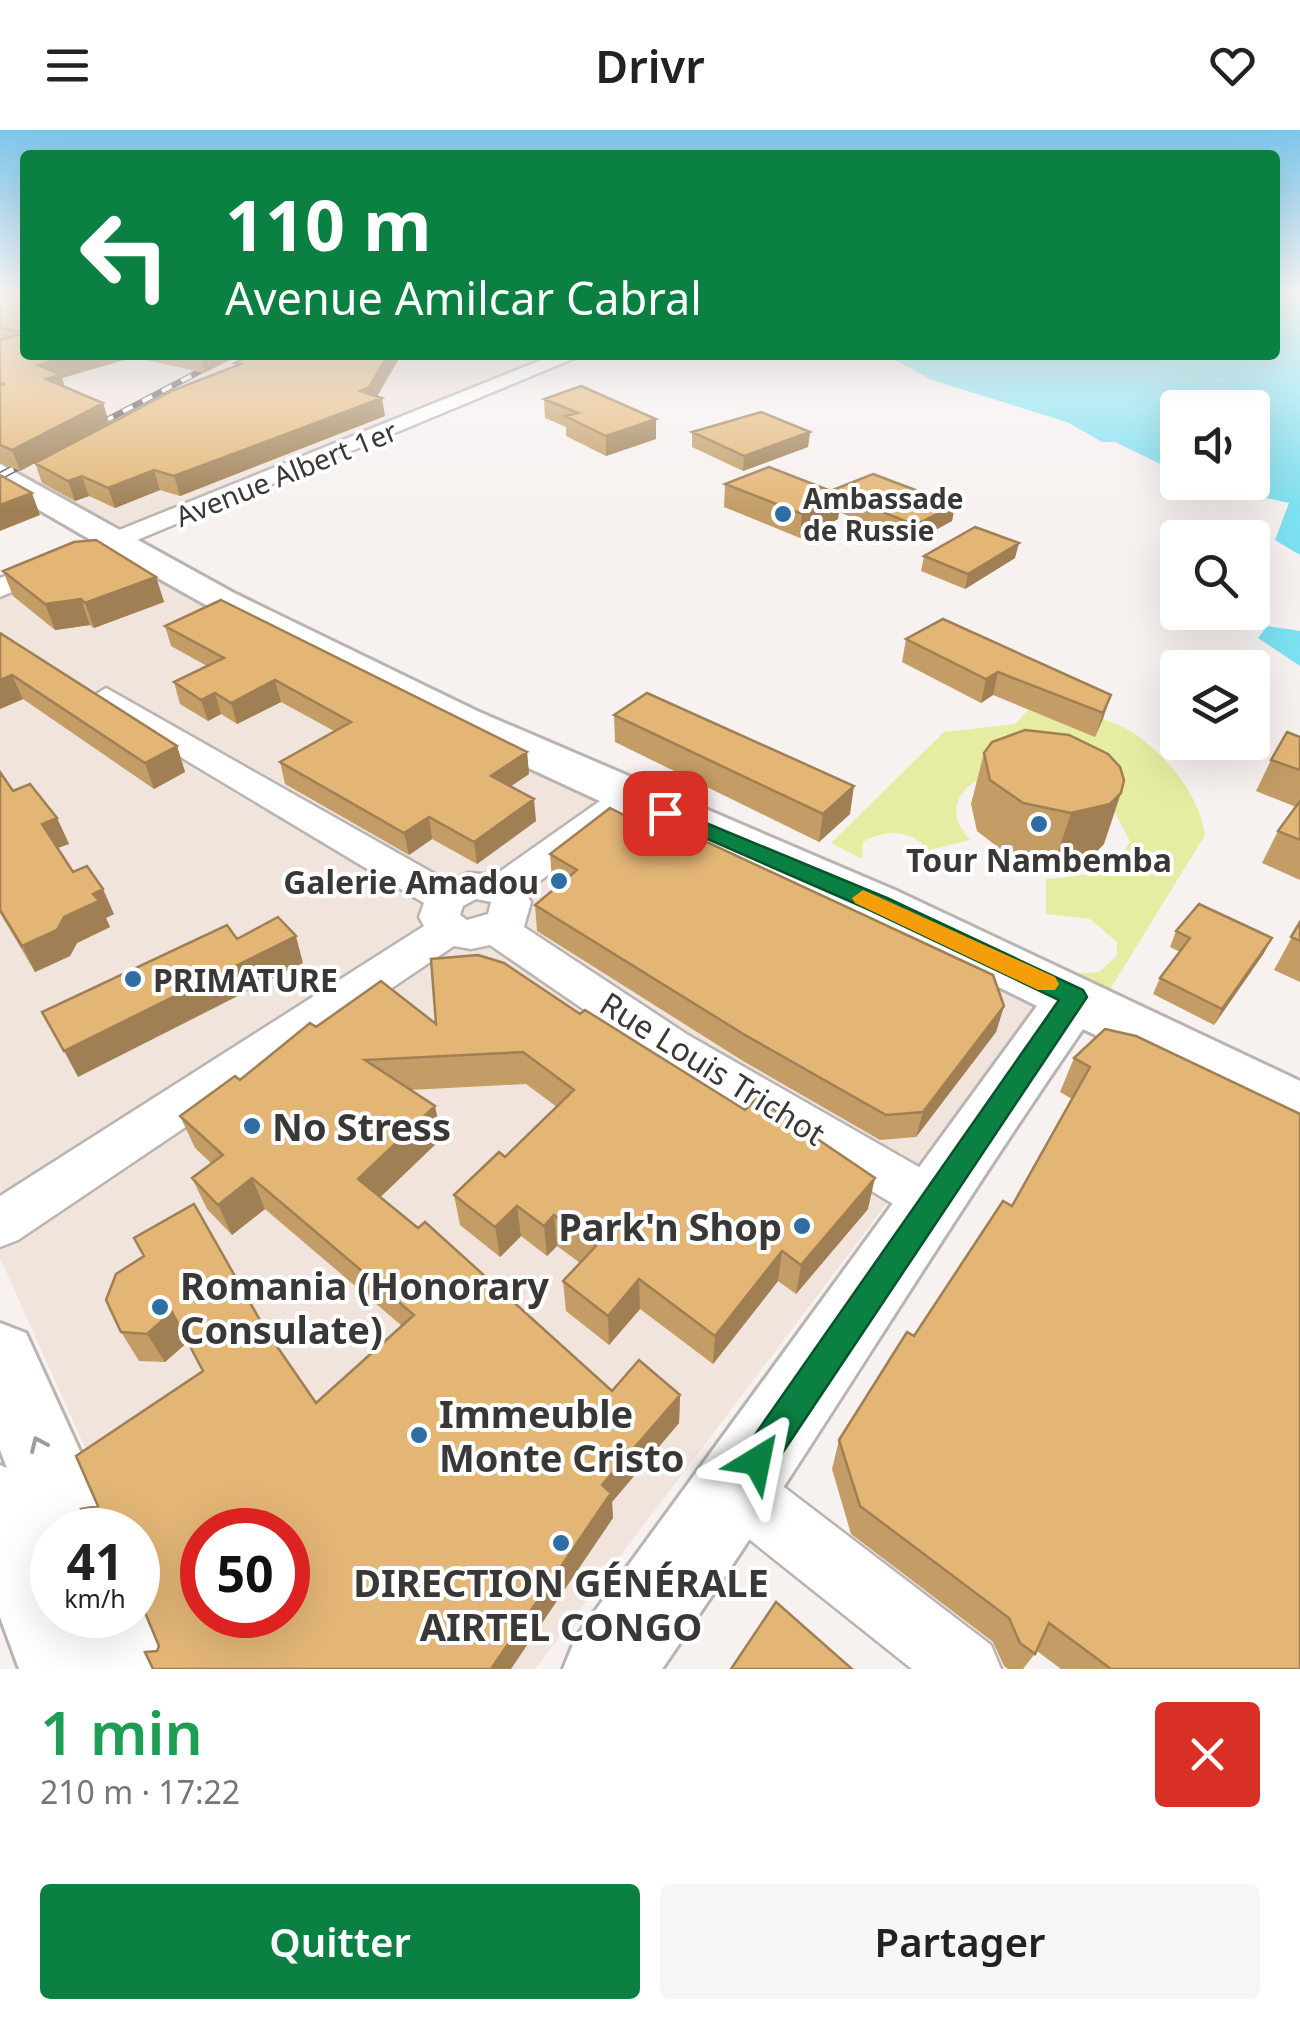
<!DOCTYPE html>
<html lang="fr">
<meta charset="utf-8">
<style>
:root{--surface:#fff;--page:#f6f6f6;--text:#222;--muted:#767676;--accent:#0b8043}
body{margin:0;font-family:"Noto Sans",sans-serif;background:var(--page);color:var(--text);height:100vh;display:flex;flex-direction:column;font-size:38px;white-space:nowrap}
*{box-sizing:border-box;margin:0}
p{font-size:32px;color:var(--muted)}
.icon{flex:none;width:55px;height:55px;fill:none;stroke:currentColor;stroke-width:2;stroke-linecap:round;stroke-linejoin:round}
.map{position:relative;height:1539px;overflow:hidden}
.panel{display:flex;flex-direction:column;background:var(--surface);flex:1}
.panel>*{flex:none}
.guide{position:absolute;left:20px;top:20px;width:1260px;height:210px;border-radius:10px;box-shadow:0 10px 40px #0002;background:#0b8043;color:#fff;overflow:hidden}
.buttons{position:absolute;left:1160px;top:260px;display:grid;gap:20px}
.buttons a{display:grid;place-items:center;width:110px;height:110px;border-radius:10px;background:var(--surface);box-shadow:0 10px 40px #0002;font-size:50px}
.speed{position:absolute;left:30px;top:1378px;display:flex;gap:20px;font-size:50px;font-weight:700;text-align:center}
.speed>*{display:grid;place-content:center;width:130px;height:130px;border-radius:50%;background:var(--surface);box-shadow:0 10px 40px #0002;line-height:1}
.speed small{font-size:25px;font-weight:400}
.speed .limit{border:15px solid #d22;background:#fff;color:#111}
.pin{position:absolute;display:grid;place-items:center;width:85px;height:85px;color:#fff;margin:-42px;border-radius:20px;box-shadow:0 5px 15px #0006}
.me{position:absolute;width:110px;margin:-55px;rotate:35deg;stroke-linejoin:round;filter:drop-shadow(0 0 8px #0008)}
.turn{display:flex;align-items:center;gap:35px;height:210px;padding:0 40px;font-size:45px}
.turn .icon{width:130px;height:130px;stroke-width:2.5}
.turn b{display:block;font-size:70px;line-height:85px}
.round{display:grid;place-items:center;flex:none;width:105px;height:105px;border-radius:10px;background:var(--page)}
.head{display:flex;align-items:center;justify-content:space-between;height:170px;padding:0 40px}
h1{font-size:60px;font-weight:600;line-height:75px;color:#1e9e55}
.primary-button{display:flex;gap:20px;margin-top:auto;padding:20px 40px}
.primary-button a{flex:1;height:115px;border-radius:10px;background:var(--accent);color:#fff;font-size:40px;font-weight:600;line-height:115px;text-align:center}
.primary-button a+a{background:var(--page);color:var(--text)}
header{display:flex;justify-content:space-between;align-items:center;height:130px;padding:0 40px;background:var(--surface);font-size:45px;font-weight:600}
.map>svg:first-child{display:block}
.built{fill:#f1e4dd;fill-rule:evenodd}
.green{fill:#e6eca2}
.water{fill:#7ce1f1}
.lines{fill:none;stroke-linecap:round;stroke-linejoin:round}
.minor-casing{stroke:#b9b4b1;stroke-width:5}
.major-casing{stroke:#b9b4b1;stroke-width:6}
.minor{fill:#fff;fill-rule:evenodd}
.major{fill:#fff;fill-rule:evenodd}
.rail-far1-casing{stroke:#595655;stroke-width:6}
.rail-casing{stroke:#595655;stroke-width:8}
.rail-far1{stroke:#fff;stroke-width:4;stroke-dasharray:11;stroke-linecap:butt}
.rail{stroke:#fff;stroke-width:5;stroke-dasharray:15;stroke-linecap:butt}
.wall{fill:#c39d65}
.shaded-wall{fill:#9f7f53}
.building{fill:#e3b676;stroke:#9f7f53;stroke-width:2.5;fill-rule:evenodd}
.oneway{stroke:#9c9c9b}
.route{fill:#0b8043;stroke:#07532c;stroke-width:2.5}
.slow{fill:#f59e0b}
.poi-dot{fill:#2f6ea5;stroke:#fff;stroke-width:4}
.labels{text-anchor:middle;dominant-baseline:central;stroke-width:8;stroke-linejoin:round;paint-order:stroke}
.far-street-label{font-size:28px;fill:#3a3837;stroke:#fff}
.far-poi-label{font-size:28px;font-weight:bold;fill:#3a3837;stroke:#fff;text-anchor:start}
.poi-label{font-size:32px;font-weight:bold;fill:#3a3837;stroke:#fff}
.street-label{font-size:32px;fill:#3a3837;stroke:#fff}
.near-poi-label{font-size:38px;font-weight:bold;fill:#3a3837;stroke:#fff;text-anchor:start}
</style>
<header><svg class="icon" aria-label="menu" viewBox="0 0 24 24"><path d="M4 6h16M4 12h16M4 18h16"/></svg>Drivr<svg class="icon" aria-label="heart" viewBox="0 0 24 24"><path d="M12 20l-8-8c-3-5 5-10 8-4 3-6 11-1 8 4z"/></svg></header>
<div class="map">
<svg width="1300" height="1539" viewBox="0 0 1300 1539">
<rect width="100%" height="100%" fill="#f7f1ef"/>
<!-- built -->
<path class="built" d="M 0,165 L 25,225 L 582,225 L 144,408 L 0,334 Z
M 113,421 L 1039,872 L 535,1539 L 184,1539 L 138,1400 L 122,1400 L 0,1128 L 0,470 ZM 202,1400 L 288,1400 L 288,1485 L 202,1485 Z"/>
<!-- green -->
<path class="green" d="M 1028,580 C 1056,591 1071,583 1098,588 C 1146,598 1199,657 1205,705 L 1109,861 L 1073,844 L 1099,842 L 1117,826 L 1117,812 L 1090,789 L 1046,784 L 1046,749 C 1080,746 1113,745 1130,711 L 1113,679 L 979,649 C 952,665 949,686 970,710 L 929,720 C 909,699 887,699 863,712 L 862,729 L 831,713 L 944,602 L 1015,594 Z"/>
<!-- water -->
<path class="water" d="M 1275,165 L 1300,165 L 1300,425 L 1275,410 L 1289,373 L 1198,353 L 1252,352 L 1252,278 L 1178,278 L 1177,342 L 1115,312 L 1102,312 L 1067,292 L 932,250 L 886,225 L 1275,225 Z
M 1267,496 L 1300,501 L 1300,536 L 1258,508 Z"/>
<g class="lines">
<defs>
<path id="minor" d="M 554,225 L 582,225 L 0,467 L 0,448 Z
M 106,558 L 447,751 L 468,743 L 495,745 L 617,659 L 643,659 L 648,667 L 643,675 L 525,762 L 531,772 L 524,797 L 688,905 L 952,1056 L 960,1072 L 952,1088 L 934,1094 L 916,1088 L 656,929 L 490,815 L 471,819 L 454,816 L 18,1110 L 0,1117 L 0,1066 L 424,796 L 419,787 L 424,773 L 94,575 L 90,568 ZM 476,769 L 491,772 L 488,784 L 467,790 L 460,785 L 463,776 Z
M 737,1329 L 759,1338 L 991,1515 L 1001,1539 L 912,1539 L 715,1382 L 706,1360 L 715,1338 Z"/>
<path id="major" d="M 0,334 L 234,463 L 477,581 L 897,761 L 1300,951 L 1300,1004 L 1083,899 C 938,1109 807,1329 662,1539 L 563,1539 L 576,1507 L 1037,876 C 842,778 642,693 446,599 C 293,526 146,443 0,357 Z
M 0,1193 L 26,1203 L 116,1400 L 52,1400 L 52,1485 L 138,1485 L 140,1454 L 176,1539 L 19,1539 L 0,1487 L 0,1335 L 7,1338 L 0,1320 Z"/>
</defs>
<!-- minor casing -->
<use href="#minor" class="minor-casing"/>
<!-- major casing -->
<use href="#major" class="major-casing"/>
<!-- minor -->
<use href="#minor" class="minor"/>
<!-- major -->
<use href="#major" class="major"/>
<defs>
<path id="rail-far1" d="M 84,302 L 231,225"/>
<path id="rail" d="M 0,346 L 40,325"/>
</defs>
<!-- rail-far1 casing -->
<use href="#rail-far1" class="rail-far1-casing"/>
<!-- rail casing -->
<use href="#rail" class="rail-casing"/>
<!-- rail-far1 -->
<use href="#rail-far1" class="rail-far1"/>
<!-- rail -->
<use href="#rail" class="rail"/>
</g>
<!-- wall -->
<path class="wall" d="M 0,165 L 25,165 L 25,225 L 239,225 L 204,243 L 134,227 L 62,248 L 65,257 L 103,273 L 109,293 L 20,341 L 0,333 Z
M 401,225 L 377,266 L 385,286 L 180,366 L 160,360 L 115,378 L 89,366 L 75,371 L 42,353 L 35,333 L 236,236 L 235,233 Z
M 544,269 L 656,289 L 656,309 L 606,326 L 566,306 L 566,297 L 545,288 Z
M 692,302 L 810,302 L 808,317 L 743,341 L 692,317 Z
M 725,354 L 830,361 L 955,375 L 952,391 L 913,412 L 839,382 L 838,389 L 800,408 L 724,377 Z
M 924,426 L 1015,428 L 965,459 L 921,441 Z
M 3,441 L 156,447 L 164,472 L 94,498 L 90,495 L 55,500 L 13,466 Z
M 165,496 L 527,622 L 529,644 L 510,657 L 536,691 L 477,734 L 432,709 L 409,725 L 285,654 L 280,632 L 334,601 L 281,572 L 237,594 L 221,584 L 208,591 L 180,574 L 174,552 L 207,536 L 171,516 Z
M 0,503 L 177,616 L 185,642 L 154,659 L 23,569 L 0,579 Z
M 906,509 L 1111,565 L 1095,607 L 993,565 L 981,573 L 902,532 Z
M 614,585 L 850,684 L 819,712 L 615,612 Z
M 1300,607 L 1300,750 L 1262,733 L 1278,701 L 1296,677 L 1256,661 L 1271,630 Z
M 992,612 L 1104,714 L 1093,725 L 1054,734 L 1008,725 L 977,701 L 971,674 L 984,623 Z
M 0,642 L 13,661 L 57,688 L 69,714 L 58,718 L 73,742 L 114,784 L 106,788 L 110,797 L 77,813 L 70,826 L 35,842 L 0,783 Z
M 550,724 L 1004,876 L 996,902 L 916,1007 L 880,1010 L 743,931 L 537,801 L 535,775 L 559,755 L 552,750 Z
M 1300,792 L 1300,852 L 1274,840 Z
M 1176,801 L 1264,823 L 1214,895 L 1153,864 L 1160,848 L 1180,822 L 1170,817 Z
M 431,829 L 868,1079 L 796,1164 L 778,1151 L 713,1234 L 640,1179 L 609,1215 L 566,1181 L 563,1151 L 580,1133 L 557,1116 L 547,1126 L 521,1106 L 500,1127 L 460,1095 L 454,1065 L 505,1027 L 557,977 L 526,954 L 410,960 L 442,1008 L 380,1067 L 612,1261 L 680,1265 L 679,1293 L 612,1372 L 613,1388 L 157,1521 L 159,1516 L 98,1376 L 203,1241 L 187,1212 L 165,1232 L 139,1231 L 121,1202 L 265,1199 L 316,1273 L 402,1196 L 265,1079 L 232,1105 L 207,1079 L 192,1048 L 212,1034 L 195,1018 L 180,986 L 240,950 L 316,897 L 436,894 Z
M 1105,899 L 1300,1539 L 1061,1539 L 1037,1521 L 1023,1539 L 1008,1539 L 1004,1536 L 993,1512 L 851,1404 L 832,1339 L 839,1310 L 914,1206 L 1012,1076 L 1072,969 L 1060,962 L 1074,928 Z"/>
<!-- shaded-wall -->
<path class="shaded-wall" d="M 72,225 L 133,225 L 134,227 L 62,248 L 67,264 L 53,268 L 38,235 Z
M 200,225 L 239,225 L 204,243 Z
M 388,225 L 401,225 L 375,270 L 382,268 L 385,286 L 180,366 L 174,346 Z
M 103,273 L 109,293 L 20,341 L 12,320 Z
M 656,289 L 656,309 L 606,326 L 606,306 Z
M 810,302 L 808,317 L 743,341 L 744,326 Z
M 154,340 L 160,360 L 115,378 L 108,358 Z
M 82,346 L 89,366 L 75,371 L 68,351 Z
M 32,363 L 40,385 L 0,401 L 0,375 Z
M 841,365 L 838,389 L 800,408 L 802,384 Z
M 955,375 L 952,391 L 913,412 L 915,395 Z
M 1019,413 L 1015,428 L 965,459 L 968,444 Z
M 156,447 L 164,472 L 94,498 L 85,473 Z
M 81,469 L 90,495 L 55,500 L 45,474 Z
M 998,542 L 993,565 L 981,573 L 986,549 Z
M 12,545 L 23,569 L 0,579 L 0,550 Z
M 275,550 L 281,572 L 237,594 L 231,573 Z
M 215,563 L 221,584 L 208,591 L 201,570 Z
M 1111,565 L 1103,589 L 1095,607 L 1103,583 Z
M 177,616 L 185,642 L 154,659 L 145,633 Z
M 527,622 L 529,644 L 493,668 L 491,646 Z
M 854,656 L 850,684 L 819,712 L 823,684 Z
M 1121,663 L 1104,714 L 1093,725 L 1054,734 L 1071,683 Z
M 534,669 L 536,691 L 477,734 L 474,712 Z
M 429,687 L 432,709 L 409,725 L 404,703 Z
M 57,688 L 69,714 L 54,719 L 42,694 Z
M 103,759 L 114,784 L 106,788 L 110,797 L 77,813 L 70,826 L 35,842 L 22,816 L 64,787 L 93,764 Z
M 296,806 L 303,833 L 78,947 L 64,921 Z
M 1272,808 L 1264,823 L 1214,895 L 1222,879 Z
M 1004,876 L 996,902 L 916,1007 L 923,982 Z
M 435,976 L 442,1008 L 367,1080 L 358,1049 Z
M 252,1048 L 265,1079 L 232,1105 L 218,1075 Z
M 875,1048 L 868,1079 L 796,1164 L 801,1135 Z
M 517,1076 L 521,1106 L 500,1127 L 495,1097 Z
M 554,1085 L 557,1116 L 547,1126 L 544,1096 Z
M 782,1121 L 778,1151 L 713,1234 L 715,1206 Z
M 639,1149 L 640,1179 L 609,1215 L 608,1186 Z
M 172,1182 L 189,1211 L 165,1232 L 147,1204 Z
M 680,1265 L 679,1293 L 612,1372 L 613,1388 L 511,1539 L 491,1539 L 602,1355 Z"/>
<!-- building -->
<path class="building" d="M 0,165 L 25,165 L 25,202 L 0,198 Z
M 25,203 L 25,225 L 72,225 L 38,235 L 61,245 L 46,249 L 103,273 L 12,320 L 0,315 L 0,255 L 3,254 L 0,253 L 0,210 Z
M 250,225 L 388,225 L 369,257 L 360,261 L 382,268 L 174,346 L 154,340 L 108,358 L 82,346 L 68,351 L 35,333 L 174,260 L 241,234 L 235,233 Z
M 581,256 L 656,289 L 606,306 L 565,286 L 578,283 L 544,269 Z
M 761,282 L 810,302 L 744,326 L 692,302 Z
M 769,337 L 841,365 L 802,384 L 725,354 Z
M 873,344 L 955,375 L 915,395 L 830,361 Z
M 0,345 L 32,363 L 0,375 Z
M 975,397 L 1019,413 L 968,444 L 924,426 Z
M 96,410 L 156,447 L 85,473 L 81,469 L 45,474 L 3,441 L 74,412 Z
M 221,470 L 527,622 L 491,646 L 534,669 L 474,712 L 429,687 L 404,703 L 280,632 L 351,592 L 275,550 L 231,573 L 215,563 L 201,570 L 174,552 L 224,528 L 165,496 Z
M 943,489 L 1111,565 L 1103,583 L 998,542 L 986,549 L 906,509 Z
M 0,503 L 177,616 L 145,633 L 12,545 L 0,550 Z
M 647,563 L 854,656 L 823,684 L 614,585 Z
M 1025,600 L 1069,605 L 1108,624 L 1120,637 L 1124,650 L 1121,663 L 1110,674 L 1071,683 L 1023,673 L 990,650 L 984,623 L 992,612 Z
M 1287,602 L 1300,607 L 1300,640 L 1271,630 Z
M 0,642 L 13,661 L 30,654 L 57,688 L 42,694 L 73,742 L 87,736 L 103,759 L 93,764 L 99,771 L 64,787 L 57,800 L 22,816 L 0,780 Z
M 1300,671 L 1300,710 L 1278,701 Z
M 610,678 L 642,694 L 651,686 L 993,845 L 1004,876 L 923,982 L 886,985 L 745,905 L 535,775 L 577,740 L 550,724 Z
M 1199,774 L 1272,808 L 1222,879 L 1160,848 L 1190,808 L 1176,801 Z
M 278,787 L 296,806 L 64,921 L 42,882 L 227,795 L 237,809 Z
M 1300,792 L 1300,811 L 1291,807 Z
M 478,825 L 504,833 L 580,884 L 585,880 L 745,980 L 757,968 L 875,1048 L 801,1135 L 782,1121 L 715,1206 L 639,1149 L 608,1186 L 563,1151 L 596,1116 L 554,1085 L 544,1096 L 517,1076 L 495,1097 L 454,1065 L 499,1022 L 505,1027 L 574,960 L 523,922 L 365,930 L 435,976 L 358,1049 L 418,1098 L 425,1092 L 612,1261 L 639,1230 L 680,1265 L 602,1355 L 611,1363 L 491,1539 L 153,1539 L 145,1522 L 157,1521 L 159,1516 L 138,1466 L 138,1400 L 91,1400 L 81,1379 L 98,1376 L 76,1326 L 203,1241 L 172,1182 L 147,1204 L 121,1202 L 106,1170 L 116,1144 L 144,1126 L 134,1108 L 194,1074 L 265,1199 L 316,1273 L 414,1185 L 252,1048 L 218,1075 L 192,1048 L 223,1025 L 180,986 L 235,946 L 240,950 L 310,893 L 316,897 L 381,851 L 436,894 L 431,829 ZM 202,1400 L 288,1400 L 288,1485 L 202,1485 Z
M 1105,899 L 1136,906 L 1300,984 L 1300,1539 L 1111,1539 L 1049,1493 L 1035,1524 L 1020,1513 L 1009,1488 L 860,1376 L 839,1310 L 907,1202 L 914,1206 L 1003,1071 L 1012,1076 L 1090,937 L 1074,928 Z
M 776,1472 L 852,1539 L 731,1539 Z"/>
<!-- one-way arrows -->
<defs><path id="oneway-chevron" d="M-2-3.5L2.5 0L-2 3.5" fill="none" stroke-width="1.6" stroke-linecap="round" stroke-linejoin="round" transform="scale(2.5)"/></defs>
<use class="oneway" href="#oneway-chevron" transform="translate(38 1314) rotate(-114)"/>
<!-- sky -->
<linearGradient id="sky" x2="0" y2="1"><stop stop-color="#7dc6ec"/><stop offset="0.43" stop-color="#fbf9f8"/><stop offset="1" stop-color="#fbf9f8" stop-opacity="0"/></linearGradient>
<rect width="1300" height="380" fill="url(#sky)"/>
<!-- route -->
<path class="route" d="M 665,676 L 887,768 L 1083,860 L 1087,867 L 769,1343 L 757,1349 L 745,1343 L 740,1331 L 745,1319 L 1059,870 L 870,780 L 657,687 L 657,678 Z"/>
<!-- slow -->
<path class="slow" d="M 863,760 L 1055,847 L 1059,854 L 1055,860 L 1038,860 L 855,773 L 852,768 Z"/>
<!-- markers -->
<g class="poi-dot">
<circle cx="783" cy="384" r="10"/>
<circle cx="1039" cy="694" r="10"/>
<circle cx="559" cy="751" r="10"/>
<circle cx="133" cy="849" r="10"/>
<circle cx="252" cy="996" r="10"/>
<circle cx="802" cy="1096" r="10"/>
<circle cx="160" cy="1177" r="10"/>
<circle cx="419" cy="1305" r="10"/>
<circle cx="561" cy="1413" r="10"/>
</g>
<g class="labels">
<!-- far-street labels -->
<g class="far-street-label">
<text transform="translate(286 343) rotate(-22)">Avenue Albert 1er</text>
</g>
<!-- far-poi labels -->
<g class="far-poi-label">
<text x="803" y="368">Ambassade<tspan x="803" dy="32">de Russie</tspan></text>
</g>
<!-- poi labels -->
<g class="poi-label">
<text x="1039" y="729">Tour Nambemba</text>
<text x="539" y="751" text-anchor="end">Galerie Amadou</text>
<text x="153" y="849" text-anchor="start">PRIMATURE</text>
</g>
<!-- street labels -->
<g class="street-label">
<text transform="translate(713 938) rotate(32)">Rue Louis Trichot</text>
</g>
<!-- near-poi labels -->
<g class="near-poi-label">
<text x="272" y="996">No Stress</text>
<text x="782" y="1096" text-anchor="end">Park'n Shop</text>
<text x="180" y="1155">Romania (Honorary<tspan x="180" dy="44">Consulate)</tspan></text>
<text x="439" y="1283">Immeuble<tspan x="439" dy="44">Monte Cristo</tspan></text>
<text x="561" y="1452" text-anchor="middle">DIRECTION GÉNÉRALE<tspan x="561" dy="44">AIRTEL CONGO</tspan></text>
</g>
</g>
</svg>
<div class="buttons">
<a><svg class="icon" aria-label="sound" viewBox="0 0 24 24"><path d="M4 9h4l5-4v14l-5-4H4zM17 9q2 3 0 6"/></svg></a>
<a><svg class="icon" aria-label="search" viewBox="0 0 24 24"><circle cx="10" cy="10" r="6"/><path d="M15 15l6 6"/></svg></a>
<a><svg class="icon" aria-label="layers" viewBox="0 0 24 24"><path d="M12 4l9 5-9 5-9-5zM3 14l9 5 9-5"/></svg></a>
</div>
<div class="speed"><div>41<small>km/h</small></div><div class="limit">50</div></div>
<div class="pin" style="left:665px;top:683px;background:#d93025"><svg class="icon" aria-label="arrive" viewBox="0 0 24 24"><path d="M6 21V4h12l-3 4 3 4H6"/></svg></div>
<svg class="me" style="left:757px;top:1331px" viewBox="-20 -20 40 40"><path d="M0-17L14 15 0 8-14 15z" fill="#0b8043" stroke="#fff" stroke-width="4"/></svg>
<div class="guide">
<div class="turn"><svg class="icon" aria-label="left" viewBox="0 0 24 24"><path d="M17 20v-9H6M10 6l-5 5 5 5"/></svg><div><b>110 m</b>Avenue Amilcar Cabral</div></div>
</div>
</div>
<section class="panel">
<div class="head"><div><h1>1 min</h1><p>210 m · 17:22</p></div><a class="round" style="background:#d93025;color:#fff"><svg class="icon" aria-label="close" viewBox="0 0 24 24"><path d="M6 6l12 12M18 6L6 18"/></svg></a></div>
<div class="primary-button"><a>Quitter</a><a>Partager</a></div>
</section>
